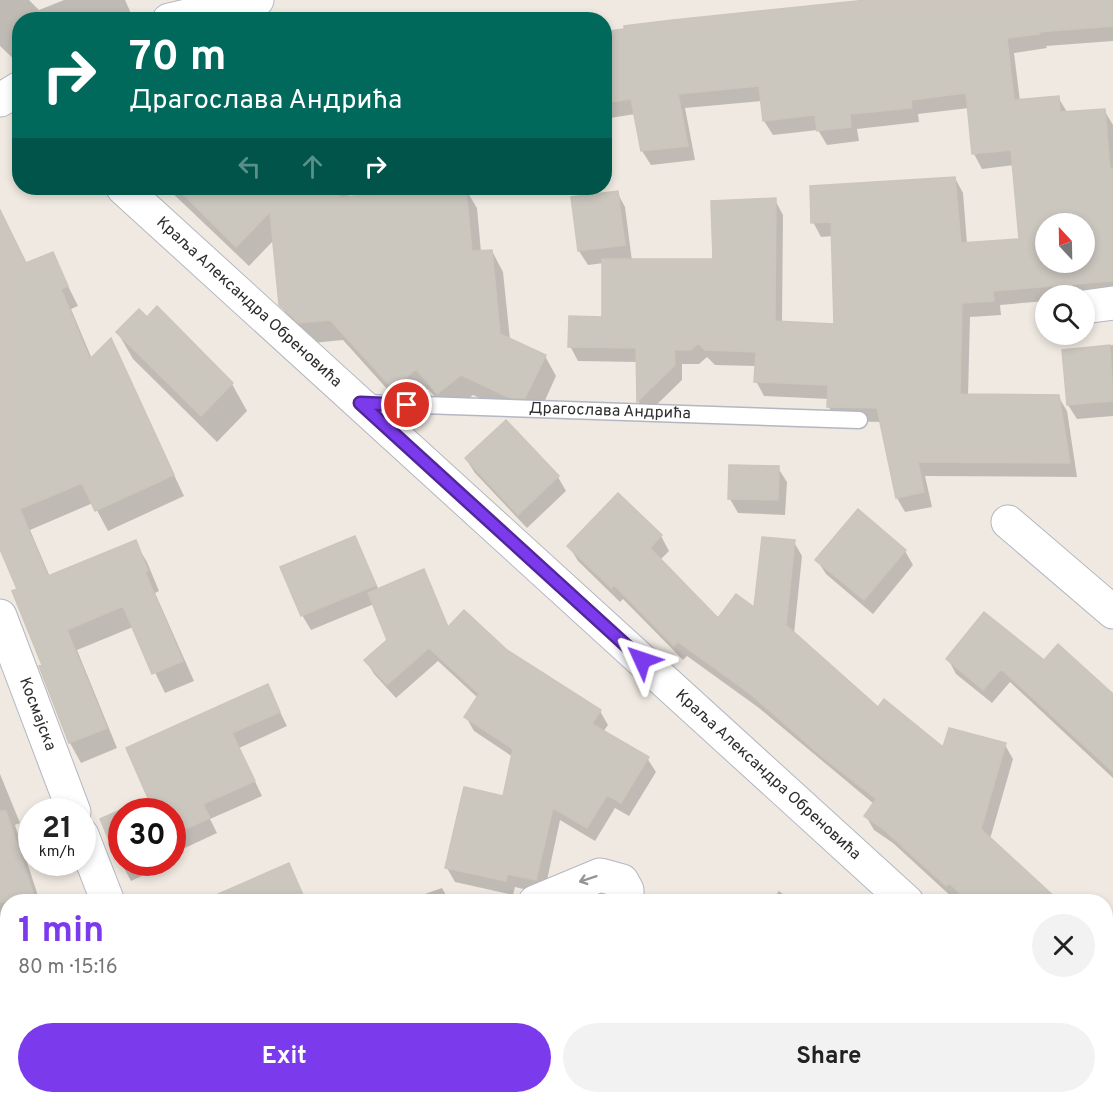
<!DOCTYPE html>
<meta charset="utf-8">
<style>
:root{--surface:#fff;--page:#f2f2f2;--text:#222;--muted:#767676;--accent:#7c3aed}
body{margin:0;font-family:Overpass,sans-serif;background:var(--page);color:var(--text);height:100vh;display:flex;flex-direction:column;font-size:22px;white-space:nowrap}
*{box-sizing:border-box;margin:0}
p{font-size:20px;color:var(--muted)}
.icon{flex:none;width:33px;height:33px;fill:none;stroke:currentColor;stroke-width:2;stroke-linecap:round;stroke-linejoin:round}
.map{position:relative;flex:1;overflow:hidden}
.sheet{position:absolute;left:0px;top:894px;width:1113px;height:210px;display:flex;flex-direction:column;background:var(--surface);border-radius:24px 24px 0 0;box-shadow:0 3px 9px #0003}
.sheet>*{flex:none}
.guide{position:absolute;left:12px;top:12px;width:600px;height:183px;border-radius:24px;box-shadow:0 3px 9px #0003;background:#00695c;color:#fff;overflow:hidden}
.needle{width:39px;rotate:338deg}
.controls{position:absolute;left:1035px;top:213px;display:grid;gap:12px}
.controls a{display:grid;place-items:center;width:60px;height:60px;border-radius:50%;background:var(--surface);box-shadow:0 3px 9px #0003;font-size:30px}
.speed{position:absolute;left:18px;top:798px;display:flex;gap:12px;font-size:30px;font-weight:700;text-align:center}
.speed>*{display:grid;place-content:center;width:78px;height:78px;border-radius:50%;background:var(--surface);box-shadow:0 3px 9px #0003;line-height:1}
.speed small{font-size:15px;font-weight:400}
.speed .limit{border:9px solid #d22;background:#fff;color:#111}
.pin{position:absolute;display:grid;place-items:center;width:51px;height:51px;color:#fff;margin:-26px;border:3px solid #fff;border-radius:50%;box-shadow:0 2px 6px #0007}
.me{position:absolute;width:66px;margin:-33px;rotate:312deg;stroke-linejoin:round;filter:drop-shadow(0 0 4px #0008)}
.turn{display:flex;align-items:center;gap:21px;height:126px;padding:0 18px;font-size:27px}
.turn .icon{width:78px;height:78px;stroke-width:2.5}
.turn b{display:block;font-size:42px;line-height:51px}
.lanes{display:flex;align-items:center;height:57px;padding:0 18px;background:#0003;justify-content:center;gap:30px;direction:ltr}
.lanes .off{opacity:.35}
.round{display:grid;place-items:center;flex:none;width:63px;height:63px;border-radius:32px;background:var(--page)}
.overview{display:flex;align-items:center;justify-content:space-between;height:102px;padding:0 18px}
h1{font-size:36px;font-weight:700;line-height:45px;color:var(--accent)}
.action{display:flex;gap:12px;margin-top:auto;padding:12px 18px}
.action a{flex:1;height:69px;border-radius:36px;background:var(--accent);color:#fff;font-size:24px;font-weight:700;line-height:69px;text-align:center}
.action a+a{background:var(--page);color:var(--text)}
.map>svg:first-child{display:block}
.shadow{fill:#0003;fill-rule:evenodd}
.building{fill:#cbc7bf;stroke:#cbc5ba;stroke-width:1.5;fill-rule:evenodd}
.lines{fill:none;stroke-linecap:round;stroke-linejoin:round}
.service-casing{stroke:#b4b7c1;stroke-width:19}
.minor-casing{stroke:#b4b7c1;stroke-width:35}
.tertiary-casing{stroke:#b4b7c1;stroke-width:35}
.service{stroke:#fff;stroke-width:16}
.minor{stroke:#fff;stroke-width:33}
.tertiary{stroke:#fff;stroke-width:33}
.oneway{stroke:#969696}
.route-casing{stroke:#51269a;stroke-width:15}
.route{stroke:#7c3aed;stroke-width:10}
.labels{text-anchor:middle;dominant-baseline:central;stroke-width:5;stroke-linejoin:round;paint-order:stroke}
.street-label{font-size:16px;fill:#2e2e2e;stroke:#fff}
</style>
<div class="map">
<svg width="1113" height="1104" viewBox="0 0 1113 1104">
<rect width="100%" height="100%" fill="#efe9e1"/>
<!-- shadow -->
<path class="shadow" d="M 0,0 L 29,0 L 39,10 L 64,0 L 125,0 L 134,20 L 20,20 L 20,65 L 0,46 Z
M 870,0 L 1113,0 L 1113,41 L 1046,46 L 1047,48 L 1014,53 L 1020,101 L 1058,97 L 1067,112 L 1104,110 L 1113,125 L 1113,296 L 1046,296 L 1046,301 L 1000,305 L 1001,315 L 970,317 L 968,396 L 1058,396 L 1067,411 L 1077,477 L 925,476 L 932,507 L 905,512 L 897,498 L 882,422 L 837,421 L 829,407 L 829,399 L 764,396 L 756,381 L 756,366 L 715,365 L 707,357 L 699,364 L 682,364 L 682,380 L 646,415 L 638,401 L 638,362 L 578,361 L 570,346 L 604,318 L 604,263 L 588,265 L 579,251 L 617,192 L 625,207 L 632,261 L 715,260 L 775,200 L 783,215 L 782,323 L 835,325 L 833,236 L 821,237 L 813,222 L 955,178 L 963,193 L 967,244 L 1020,240 L 1014,165 L 982,169 L 974,154 L 969,108 L 918,114 L 919,122 L 857,129 L 859,141 L 827,145 L 818,130 L 773,135 L 764,121 L 762,101 L 685,108 L 695,160 L 651,165 L 642,151 L 635,114 L 604,119 L 604,33 ZM 1046,224 L 1084,224 L 1084,262 L 1046,262 Z
M 167,188 L 348,188 L 349,198 L 465,188 L 477,208 L 481,252 L 492,251 L 503,272 L 510,340 L 545,356 L 556,376 L 537,418 L 523,418 L 473,395 L 450,413 L 428,389 L 405,409 L 343,340 L 312,343 L 293,325 L 280,304 L 274,240 L 249,266 Z
M 0,209 L 27,265 L 52,254 L 78,306 L 71,309 L 92,359 L 110,340 L 184,496 L 108,531 L 93,503 L 30,530 L 50,577 L 135,542 L 147,562 L 159,591 L 155,593 L 194,681 L 165,693 L 133,627 L 77,650 L 117,748 L 81,763 L 70,743 L 41,667 L 44,665 L 18,590 L 0,545 Z
M 157,308 L 232,384 L 247,411 L 217,442 L 133,359 L 118,333 L 147,319 Z
M 1113,345 L 1113,416 L 1077,419 L 1068,405 L 1063,351 Z
M 466,459 L 558,477 L 566,491 L 527,528 L 475,473 Z
M 778,468 L 787,482 L 785,515 L 738,513 L 730,499 Z
M 661,536 L 669,551 L 660,560 L 718,620 L 756,610 L 794,542 L 802,556 L 794,634 L 878,709 L 944,749 L 1005,745 L 1013,759 L 990,839 L 1058,902 L 963,902 L 958,897 L 955,900 L 893,843 L 874,830 L 866,816 L 874,804 L 759,708 L 687,656 L 683,660 L 623,599 L 620,602 L 578,561 L 569,546 Z
M 354,538 L 379,590 L 423,571 L 449,628 L 507,651 L 600,711 L 608,725 L 603,732 L 647,758 L 656,772 L 629,816 L 615,808 L 595,841 L 560,820 L 544,894 L 515,887 L 513,895 L 455,882 L 447,868 L 504,797 L 513,757 L 474,731 L 466,717 L 478,698 L 438,661 L 396,698 L 374,674 L 366,661 L 389,640 L 374,604 L 311,630 L 302,615 Z
M 905,551 L 913,565 L 873,614 L 826,574 L 817,560 Z
M 948,659 L 1044,662 L 1113,696 L 1113,778 L 1010,682 L 992,703 L 956,674 Z
M 267,686 L 287,726 L 239,748 L 262,796 L 210,819 L 217,833 L 172,854 L 172,812 L 122,812 L 122,862 L 154,862 L 157,869 L 131,881 L 123,866 L 102,820 L 150,798 Z
M 0,774 L 20,823 L 15,825 L 40,902 L 8,902 L 8,966 L 0,947 Z
M 289,865 L 307,902 L 226,902 Z
M 442,888 L 450,902 L 402,902 Z
M 779,891 L 793,902 L 770,902 Z
M 1106,938 L 1113,945 L 1113,1035 L 1106,1028 Z
M 8,980 L 8,1096 L 99,1096 L 81,1104 L 0,1104 L 0,987 Z
M 272,1096 L 313,1096 L 321,1104 L 264,1104 Z
M 434,1096 L 446,1096 L 437,1101 Z
M 563,1096 L 667,1096 L 669,1100 L 665,1104 L 569,1104 Z
M 682,1096 L 1037,1096 L 1040,1102 L 1039,1104 L 678,1104 Z"/>
<!-- building -->
<path class="building" d="M 867,0 L 1113,0 L 1113,26 L 1039,32 L 1039,34 L 1007,38 L 1014,100 L 1059,96 L 1060,112 L 1105,109 L 1110,169 L 1113,169 L 1113,281 L 993,291 L 994,301 L 962,303 L 960,394 L 1059,395 L 1070,463 L 918,462 L 924,492 L 896,498 L 877,408 L 827,407 L 828,385 L 754,382 L 756,352 L 705,350 L 698,343 L 691,350 L 674,350 L 675,365 L 637,402 L 636,348 L 568,347 L 569,316 L 602,317 L 602,259 L 713,259 L 711,201 L 776,198 L 775,321 L 834,324 L 831,222 L 811,223 L 810,186 L 955,177 L 961,243 L 1019,239 L 1011,150 L 972,154 L 966,93 L 911,100 L 912,108 L 850,114 L 851,127 L 817,131 L 815,115 L 763,121 L 759,86 L 678,94 L 688,146 L 641,151 L 631,99 L 604,103 L 604,32 L 624,29 L 624,26 L 673,20 ZM 1046,224 L 1084,224 L 1084,262 L 1046,262 Z
M 177,188 L 339,188 L 340,197 L 466,188 L 472,251 L 492,250 L 500,334 L 546,355 L 525,398 L 510,398 L 461,375 L 437,394 L 416,369 L 393,389 L 330,320 L 299,323 L 279,305 L 270,212 L 236,247 Z
M 618,191 L 625,245 L 578,251 L 571,197 Z
M 0,210 L 26,263 L 53,252 L 68,286 L 61,289 L 90,359 L 111,338 L 174,475 L 95,511 L 82,483 L 20,509 L 48,576 L 136,540 L 148,571 L 145,572 L 183,661 L 152,674 L 123,606 L 67,630 L 107,728 L 69,743 L 39,666 L 42,665 L 12,591 L 17,589 L 0,549 Z
M 157,306 L 233,383 L 201,416 L 116,332 L 139,309 L 147,317 Z
M 1110,345 L 1113,401 L 1067,405 L 1062,350 Z
M 506,420 L 559,476 L 518,515 L 465,458 Z
M 729,465 L 779,466 L 778,500 L 728,499 Z
M 618,493 L 662,535 L 650,548 L 718,618 L 736,594 L 754,607 L 762,537 L 795,540 L 786,625 L 878,707 L 884,699 L 943,747 L 949,728 L 1006,743 L 981,829 L 1060,902 L 969,902 L 949,883 L 946,886 L 883,829 L 864,816 L 876,799 L 820,755 L 749,693 L 678,642 L 674,646 L 614,585 L 611,588 L 567,546 Z
M 858,509 L 906,550 L 864,600 L 815,560 Z
M 355,536 L 376,585 L 301,616 L 280,567 Z
M 424,569 L 448,627 L 464,610 L 507,650 L 601,710 L 592,724 L 649,757 L 621,803 L 607,795 L 587,828 L 553,808 L 536,880 L 507,874 L 506,881 L 445,868 L 464,787 L 503,796 L 513,749 L 464,717 L 479,694 L 429,648 L 387,685 L 364,660 L 387,640 L 368,593 Z
M 984,612 L 1044,660 L 1058,644 L 1113,694 L 1113,772 L 1001,669 L 983,690 L 946,659 Z
M 268,684 L 280,712 L 232,733 L 255,781 L 203,804 L 210,818 L 172,835 L 172,812 L 122,812 L 122,859 L 118,861 L 100,819 L 148,798 L 126,748 Z
M 0,811 L 6,811 L 36,902 L 0,902 Z
M 289,863 L 306,902 L 200,902 Z"/>
<g class="lines">
<defs>
<g id="service">
<path id="s1" d="M 364,403 L 859,420"/>
</g>
<g id="minor">
<path id="s2" d="M 123,188 L 907,902"/>
<path d="M 1084,307 L 1113,303"/>
<path d="M 1008,522 L 1113,612"/>
<path id="s3" d="M 0,616 L 74,812"/>
<path d="M 82,835 L 108,902"/>
<path d="M 535,902 L 600,875 L 622,881 L 627,890 L 627,902"/>
<path d="M 1106,1082 L 1113,1089"/>
</g>
<path id="tertiary" d="M 169,20 L 257,0
M 0,100 L 20,88
M 195,1096 L 202,1104
M 142,1104 L 163,1096"/>
</defs>
<!-- service casing -->
<use href="#service" class="service-casing"/>
<!-- minor casing -->
<use href="#minor" class="minor-casing"/>
<!-- tertiary casing -->
<use href="#tertiary" class="tertiary-casing"/>
<!-- service -->
<use href="#service" class="service"/>
<!-- minor -->
<use href="#minor" class="minor"/>
<!-- tertiary -->
<use href="#tertiary" class="tertiary"/>
</g>
<!-- one-way arrows -->
<defs><path id="oneway-shaft" d="M-6 0H5M1.5-3L5.5 0L1.5 3" fill="none" stroke-width="1.6" stroke-linecap="round" stroke-linejoin="round" transform="scale(1.5)"/></defs>
<use class="oneway" href="#oneway-shaft" transform="translate(588 879) rotate(162)"/>
<g class="lines">
<defs>
<path id="route" d="M 407,405 L 360,403 L 642,660"/>
</defs>
<!-- route casing -->
<use href="#route" class="route-casing"/>
<!-- route -->
<use href="#route" class="route"/>
</g>
<g class="labels">
<!-- street labels -->
<g class="street-label">
<text stroke="none"><textPath href="#s2" startOffset="170">Краља Александра Обреновића</textPath></text>
<text stroke="none"><textPath href="#s1" startOffset="246">Драгослава Андрића</textPath></text>
<text stroke="none"><textPath href="#s3" startOffset="105">Космајска</textPath></text>
<text stroke="none"><textPath href="#s2" startOffset="872">Краља Александра Обреновића</textPath></text>
</g>
</g>
</svg>
<div class="controls">
<a><svg class="needle" viewBox="-14 -14 28 28"><path d="M0-13l5 13h-10z" fill="#e53935"/><path d="M0 13l5-13h-10z" fill="#767676"/></svg></a>
<a><svg class="icon" aria-label="search" viewBox="0 0 24 24"><circle cx="10" cy="10" r="6"/><path d="M15 15l6 6"/></svg></a>
</div>
<div class="speed"><div>21<small>km/h</small></div><div class="limit">30</div></div>
<div class="pin" style="left:407px;top:405px;background:#d93025"><svg class="icon" aria-label="arrive" viewBox="0 0 24 24"><path d="M6 21V4h12l-3 4 3 4H6"/></svg></div>
<svg class="me" style="left:642px;top:660px" viewBox="-20 -20 40 40"><path d="M0-17L14 15 0 8-14 15z" fill="#7c3aed" stroke="#fff" stroke-width="4"/></svg>
<div class="guide">
<div class="turn"><svg class="icon" aria-label="right" viewBox="0 0 24 24"><path d="M7 20v-9h11M14 6l5 5-5 5"/></svg><div><b>70 m</b>Драгослава Андрића</div></div>
<div class="lanes"><svg class="icon off" aria-label="left" viewBox="0 0 24 24"><path d="M17 20v-9H6M10 6l-5 5 5 5"/></svg><svg class="icon off" aria-label="ahead" viewBox="0 0 24 24"><path d="M12 20V5M6 11l6-6 6 6"/></svg><svg class="icon" aria-label="right" viewBox="0 0 24 24"><path d="M7 20v-9h11M14 6l5 5-5 5"/></svg></div>
</div>
<section class="sheet">
<div class="overview"><div><h1>1 min</h1><p>80 m · 15:16</p></div><a class="round"><svg class="icon" aria-label="close" viewBox="0 0 24 24"><path d="M6 6l12 12M18 6L6 18"/></svg></a></div>
<div class="action"><a>Exit</a><a>Share</a></div>
</section>
</div>
